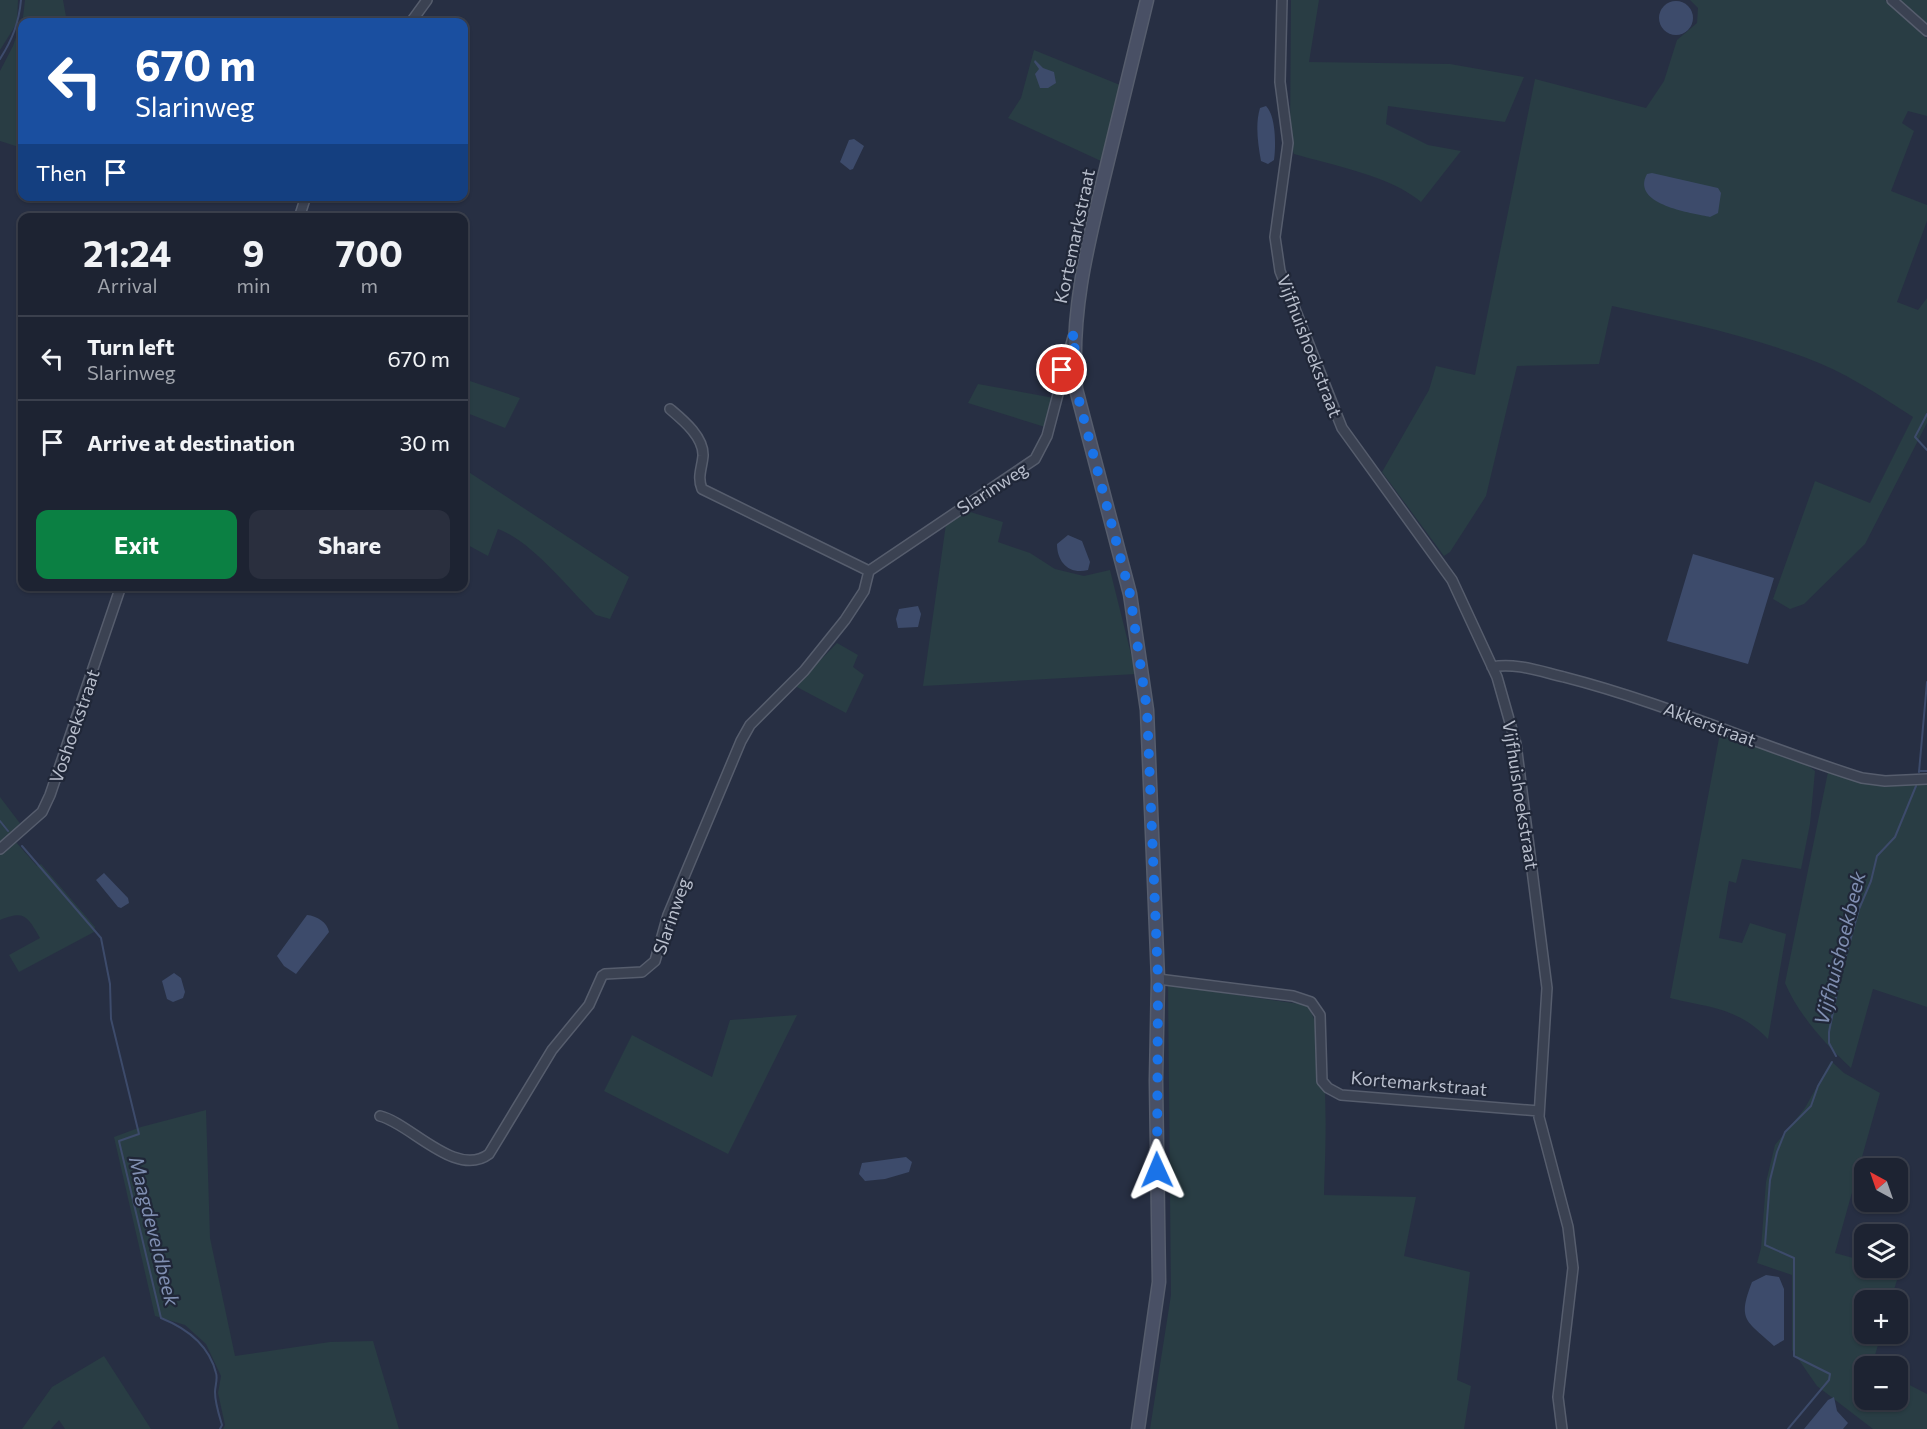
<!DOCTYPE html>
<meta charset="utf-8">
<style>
:root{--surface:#1d2332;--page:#2a2f3e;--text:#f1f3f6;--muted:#a0a4ac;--line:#3b404d;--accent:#0b8043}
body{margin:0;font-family:Commissioner,sans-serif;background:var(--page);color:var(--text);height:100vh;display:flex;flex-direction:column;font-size:22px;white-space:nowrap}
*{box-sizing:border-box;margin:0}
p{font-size:20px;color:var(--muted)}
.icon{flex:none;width:33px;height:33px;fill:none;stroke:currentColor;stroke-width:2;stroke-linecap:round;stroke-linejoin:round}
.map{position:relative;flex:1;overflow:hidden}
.drawer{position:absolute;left:18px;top:213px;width:450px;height:378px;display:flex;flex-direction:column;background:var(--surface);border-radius:12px;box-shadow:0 2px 4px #0004,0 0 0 2px var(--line)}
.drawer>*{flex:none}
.guide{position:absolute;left:18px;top:18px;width:450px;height:183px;border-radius:12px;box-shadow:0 2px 4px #0004,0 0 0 2px var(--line);background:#1a4fa0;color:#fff;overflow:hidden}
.needle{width:39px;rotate:320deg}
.buttons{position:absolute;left:1854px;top:1158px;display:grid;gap:12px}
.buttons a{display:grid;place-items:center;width:54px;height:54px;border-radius:12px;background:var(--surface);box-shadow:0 2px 4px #0004,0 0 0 2px var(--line);font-size:30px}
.pin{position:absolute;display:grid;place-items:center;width:51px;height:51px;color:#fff;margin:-26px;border:3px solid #fff;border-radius:50%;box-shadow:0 2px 6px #0007}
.me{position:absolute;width:66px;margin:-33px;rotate:359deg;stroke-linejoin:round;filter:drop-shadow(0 0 4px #0008)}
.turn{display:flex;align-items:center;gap:21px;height:126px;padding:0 18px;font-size:27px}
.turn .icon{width:78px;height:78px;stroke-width:2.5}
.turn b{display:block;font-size:42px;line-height:51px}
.then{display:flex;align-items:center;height:57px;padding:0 18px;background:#0003;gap:12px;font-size:22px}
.eta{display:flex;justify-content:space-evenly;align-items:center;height:102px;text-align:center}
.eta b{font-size:36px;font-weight:700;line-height:42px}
.button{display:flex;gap:12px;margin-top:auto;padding:12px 18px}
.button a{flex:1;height:69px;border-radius:12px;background:var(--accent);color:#fff;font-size:24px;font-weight:700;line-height:69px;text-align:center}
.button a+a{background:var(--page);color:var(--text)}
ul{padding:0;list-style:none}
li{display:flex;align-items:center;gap:18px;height:84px;padding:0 18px;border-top:2px solid var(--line)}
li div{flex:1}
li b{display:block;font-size:22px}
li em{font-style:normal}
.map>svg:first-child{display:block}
.green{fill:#293d44}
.water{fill:#3d4b6b}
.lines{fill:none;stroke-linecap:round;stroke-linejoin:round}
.stream{stroke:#3d4b6b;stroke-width:2}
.street-casing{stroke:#565d6d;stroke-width:12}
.secondary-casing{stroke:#565d6d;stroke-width:15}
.street{stroke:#3b4252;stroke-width:9}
.secondary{stroke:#495065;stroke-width:12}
.route{stroke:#1a73e8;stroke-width:10;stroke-dasharray:0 18}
.labels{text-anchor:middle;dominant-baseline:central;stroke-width:4.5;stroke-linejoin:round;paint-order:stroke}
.street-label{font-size:18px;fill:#b8becc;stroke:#202738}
.water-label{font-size:20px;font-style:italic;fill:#808fb2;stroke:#202738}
</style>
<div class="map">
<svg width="1927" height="1429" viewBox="0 0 1927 1429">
<rect width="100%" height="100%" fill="#272f43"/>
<!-- green -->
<path class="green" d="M 0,0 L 18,0 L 17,23 L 0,50 Z
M 25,0 L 63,0 L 67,22 L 22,22 L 22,148 L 0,141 L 0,71 L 13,46 L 23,17 Z
M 1291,0 L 1319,0 L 1309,62 L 1450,64 L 1524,77 L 1505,122 L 1388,106 L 1386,124 L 1428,145 L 1461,151 L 1421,202 C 1391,176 1332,165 1294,154 L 1290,143 Z
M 1690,0 L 1885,0 L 1927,39 L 1927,116 L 1908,111 L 1902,123 L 1914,131 L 1891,191 L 1927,205 L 1927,221 L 1897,302 L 1918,310 L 1927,298 L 1927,423 L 1865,544 L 1804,604 L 1790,609 L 1773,599 L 1815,481 L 1870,503 L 1913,417 C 1878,394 1843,371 1804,357 C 1742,334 1676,320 1612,306 L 1599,364 L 1517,366 L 1486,496 L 1450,552 L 1444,556 L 1382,472 L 1429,390 L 1436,366 L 1475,375 L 1535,79 L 1646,108 L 1664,81 L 1677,40 L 1697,23 L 1698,8 Z
M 1900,0 L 1927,0 L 1927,24 Z
M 1034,50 L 1120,85 L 1101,161 L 1008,118 L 1021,98 Z
M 464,379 L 520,398 L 505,428 L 467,413 L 464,422 Z
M 978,384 L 1054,398 L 1045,427 L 968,403 Z
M 464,469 L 629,577 L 610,619 L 596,615 C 568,589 533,542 498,529 L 488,556 L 464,543 Z
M 967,511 L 1003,522 L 998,542 L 1030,553 L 1055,569 L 1084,576 L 1110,570 L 1136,674 L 923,686 L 946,524 Z
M 837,643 L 858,655 L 853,667 L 864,675 L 846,713 L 795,686 Z
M 1720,733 L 1806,764 L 1815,771 L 1810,824 L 1801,869 L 1742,859 L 1736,883 L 1729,881 L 1719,938 L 1742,943 L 1750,923 L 1786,934 L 1768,1039 C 1737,1007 1710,1008 1670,998 Z
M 1828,772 L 1837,772 L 1869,784 L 1927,784 L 1927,1007 L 1873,989 L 1851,1068 C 1826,1045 1798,1014 1785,983 Z
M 0,797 L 22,826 L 0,846 Z
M 15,841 L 37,866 L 41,864 L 95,927 L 94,932 L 19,972 L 9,955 L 40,938 C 27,916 25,910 0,920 L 0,851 Z
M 1168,985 L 1307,1005 C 1332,1041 1325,1149 1324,1195 L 1416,1197 L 1404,1256 L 1470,1272 L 1457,1380 L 1471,1386 L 1464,1429 L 1150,1429 L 1171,1295 Z
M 797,1015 L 728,1154 L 604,1091 L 632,1035 L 712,1077 L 730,1020 Z
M 1831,1061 L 1844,1073 L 1880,1093 L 1835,1253 L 1864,1261 L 1864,1268 L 1900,1270 L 1891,1300 L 1864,1300 L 1864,1334 L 1881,1334 L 1872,1366 L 1864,1366 L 1864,1400 L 1898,1400 L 1898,1379 L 1927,1394 L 1927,1429 L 1873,1429 L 1817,1386 L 1792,1350 L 1792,1275 L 1757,1263 L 1761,1248 L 1766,1182 L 1775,1145 L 1805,1108 Z
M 206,1110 L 210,1238 L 235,1356 L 330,1342 L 373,1341 L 399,1429 L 223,1429 L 225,1425 L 218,1393 L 221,1376 L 206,1344 L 185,1325 L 155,1316 L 114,1137 L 141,1127 Z
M 104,1356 L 151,1429 L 65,1429 L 59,1420 L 51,1429 L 22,1429 L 52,1387 Z"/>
<!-- water -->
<path class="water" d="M1659 18a17 17 0 1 1 34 0a17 17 0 1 1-34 0Z
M 1035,60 L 1043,68 L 1054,72 L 1056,83 L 1048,88 L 1040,88 L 1035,74 L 1039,69 L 1034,62 Z
M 1266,106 C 1276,116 1276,146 1274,160 L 1268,164 L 1261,161 C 1258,144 1255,125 1260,108 Z
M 854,139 L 864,146 L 853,169 L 850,170 L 840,162 L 849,140 Z
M 1652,173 L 1718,188 L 1721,193 L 1718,213 L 1710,217 C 1692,213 1630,205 1647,174 Z
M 1068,535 L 1082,541 L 1090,562 L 1088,570 C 1069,575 1057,562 1057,544 Z
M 1693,554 L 1774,578 L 1748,664 L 1667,641 Z
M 918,606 L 921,614 L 918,627 L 898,628 L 896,619 L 899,609 Z
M 104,873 L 128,898 L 129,903 L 121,908 L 118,907 L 96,880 Z
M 307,915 C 317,916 327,922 329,932 L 296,974 L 284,966 L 277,956 Z
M 174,973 L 181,978 L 185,992 L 183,998 L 173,1002 L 167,999 L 162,981 Z
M 906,1157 L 912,1162 L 909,1172 L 885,1179 L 865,1181 L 859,1174 L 862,1163 Z
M 1766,1275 L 1779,1277 L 1784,1289 L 1784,1340 L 1774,1346 C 1746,1320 1737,1321 1752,1282 Z
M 1834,1397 L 1837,1411 L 1848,1423 L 1843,1429 L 1804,1429 L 1828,1400 Z"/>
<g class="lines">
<!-- stream -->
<path class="stream" d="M 0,59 C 12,40 19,23 21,0
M 1927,414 L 1915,437 L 1927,450
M 1919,771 L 1927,771
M 1919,772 L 1927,682
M 0,821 L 8,831
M 22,846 L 101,938 L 110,984 L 111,1019 L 139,1134 L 119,1141 L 161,1318 C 186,1328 209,1345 216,1373 C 218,1379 215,1386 215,1392 C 215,1403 219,1415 222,1425 L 220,1429
M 1836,1056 L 1829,1043 L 1829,1032 L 1840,977 L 1859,909 L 1871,881 L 1877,856 L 1895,837 L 1916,786
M 1788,1429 L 1829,1380 L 1830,1374 L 1794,1356 L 1794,1258 L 1765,1245 L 1770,1180 L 1777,1152 L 1785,1132 L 1811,1106 L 1818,1086 L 1832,1062"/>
<defs>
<path id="street" d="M 1282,0 L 1280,82 L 1288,143 L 1275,237 L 1280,271 L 1342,428 L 1452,580 L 1497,677 L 1516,744 L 1547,988 L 1539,1117 L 1568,1227 L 1573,1268 L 1558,1397 L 1562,1429
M 1892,0 L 1927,31
M 411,22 L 427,0
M 299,218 L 306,196
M 670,409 C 683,420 704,437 703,456 C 702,468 697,477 702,489 L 869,571
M 1492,667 C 1515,662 1542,672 1564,677 C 1666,703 1762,747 1862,778 L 1885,781 L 1927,779
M 0,849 L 42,812 L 50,795 L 121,586
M 1158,979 L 1293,996 L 1311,1002 L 1320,1015 L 1322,1081 L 1328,1088 L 1341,1095 L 1539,1111
M 380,1116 C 410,1123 456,1179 489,1154 L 552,1050 L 589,1005 L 602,976 L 605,974 L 642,972 L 655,961 L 668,915 L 741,741 L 750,725 L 804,671 L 845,620 L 864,591 L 869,571 L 1035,459 L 1047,436 L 1073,337"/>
<path id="secondary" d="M 1138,1429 L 1159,1282 L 1156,1081 L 1158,979 L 1147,710 L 1130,594 L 1076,389 C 1070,313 1087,247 1105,173 C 1119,115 1133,58 1147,0"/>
</defs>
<!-- street casing -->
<use href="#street" class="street-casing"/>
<!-- secondary casing -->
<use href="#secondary" class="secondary-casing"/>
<!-- street -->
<use href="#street" class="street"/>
<!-- secondary -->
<use href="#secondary" class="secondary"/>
</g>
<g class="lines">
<!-- route -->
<path class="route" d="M 1062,370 L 1074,333 L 1076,389 L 1130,594 L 1147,710 L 1158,979 L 1157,1170"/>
</g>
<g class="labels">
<!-- street labels -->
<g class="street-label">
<text transform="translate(1074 236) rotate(-78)">Kortemarkstraat</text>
<text transform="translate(1310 346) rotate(69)">Vijfhuishoekstraat</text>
<text transform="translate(992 488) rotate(-33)">Slarinweg</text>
<text transform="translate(1710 724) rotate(20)">Akkerstraat</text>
<text transform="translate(74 726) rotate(-71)">Voshoekstraat</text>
<text transform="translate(1521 795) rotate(81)">Vijfhuishoekstraat</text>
<text transform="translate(671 916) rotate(-71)">Slarinweg</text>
<text transform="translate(1419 1083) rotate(5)">Kortemarkstraat</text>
</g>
<!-- water labels -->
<g class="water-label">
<text transform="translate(1839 948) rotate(-76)">Vijfhuishoekbeek</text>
<text transform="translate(155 1231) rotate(76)">Maagdeveldbeek</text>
</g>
</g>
</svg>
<div class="buttons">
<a><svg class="needle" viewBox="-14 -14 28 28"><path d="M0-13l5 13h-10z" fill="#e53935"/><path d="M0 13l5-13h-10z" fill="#a0a4ac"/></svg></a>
<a><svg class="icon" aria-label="layers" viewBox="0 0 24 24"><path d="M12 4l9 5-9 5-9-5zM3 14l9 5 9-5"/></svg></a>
<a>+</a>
<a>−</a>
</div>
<div class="pin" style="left:1062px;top:370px;background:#d93025"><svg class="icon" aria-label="arrive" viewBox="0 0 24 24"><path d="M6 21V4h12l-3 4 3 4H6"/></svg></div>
<svg class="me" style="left:1157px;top:1170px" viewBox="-20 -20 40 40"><path d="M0-17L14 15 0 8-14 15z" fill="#1a73e8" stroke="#fff" stroke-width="4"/></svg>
<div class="guide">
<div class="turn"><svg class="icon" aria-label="left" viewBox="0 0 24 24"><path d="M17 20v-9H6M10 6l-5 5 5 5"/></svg><div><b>670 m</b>Slarinweg</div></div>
<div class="then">Then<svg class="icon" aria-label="arrive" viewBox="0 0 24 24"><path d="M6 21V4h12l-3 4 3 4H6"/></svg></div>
</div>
<section class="drawer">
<div class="eta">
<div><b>21:24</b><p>Arrival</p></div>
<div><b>9</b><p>min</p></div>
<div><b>700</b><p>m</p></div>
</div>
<ul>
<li><svg class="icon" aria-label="left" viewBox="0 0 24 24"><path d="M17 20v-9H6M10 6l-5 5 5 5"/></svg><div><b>Turn left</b><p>Slarinweg</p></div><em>670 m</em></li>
<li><svg class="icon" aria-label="arrive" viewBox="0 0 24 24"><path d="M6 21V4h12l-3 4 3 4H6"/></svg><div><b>Arrive at destination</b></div><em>30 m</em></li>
</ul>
<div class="button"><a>Exit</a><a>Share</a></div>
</section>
</div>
